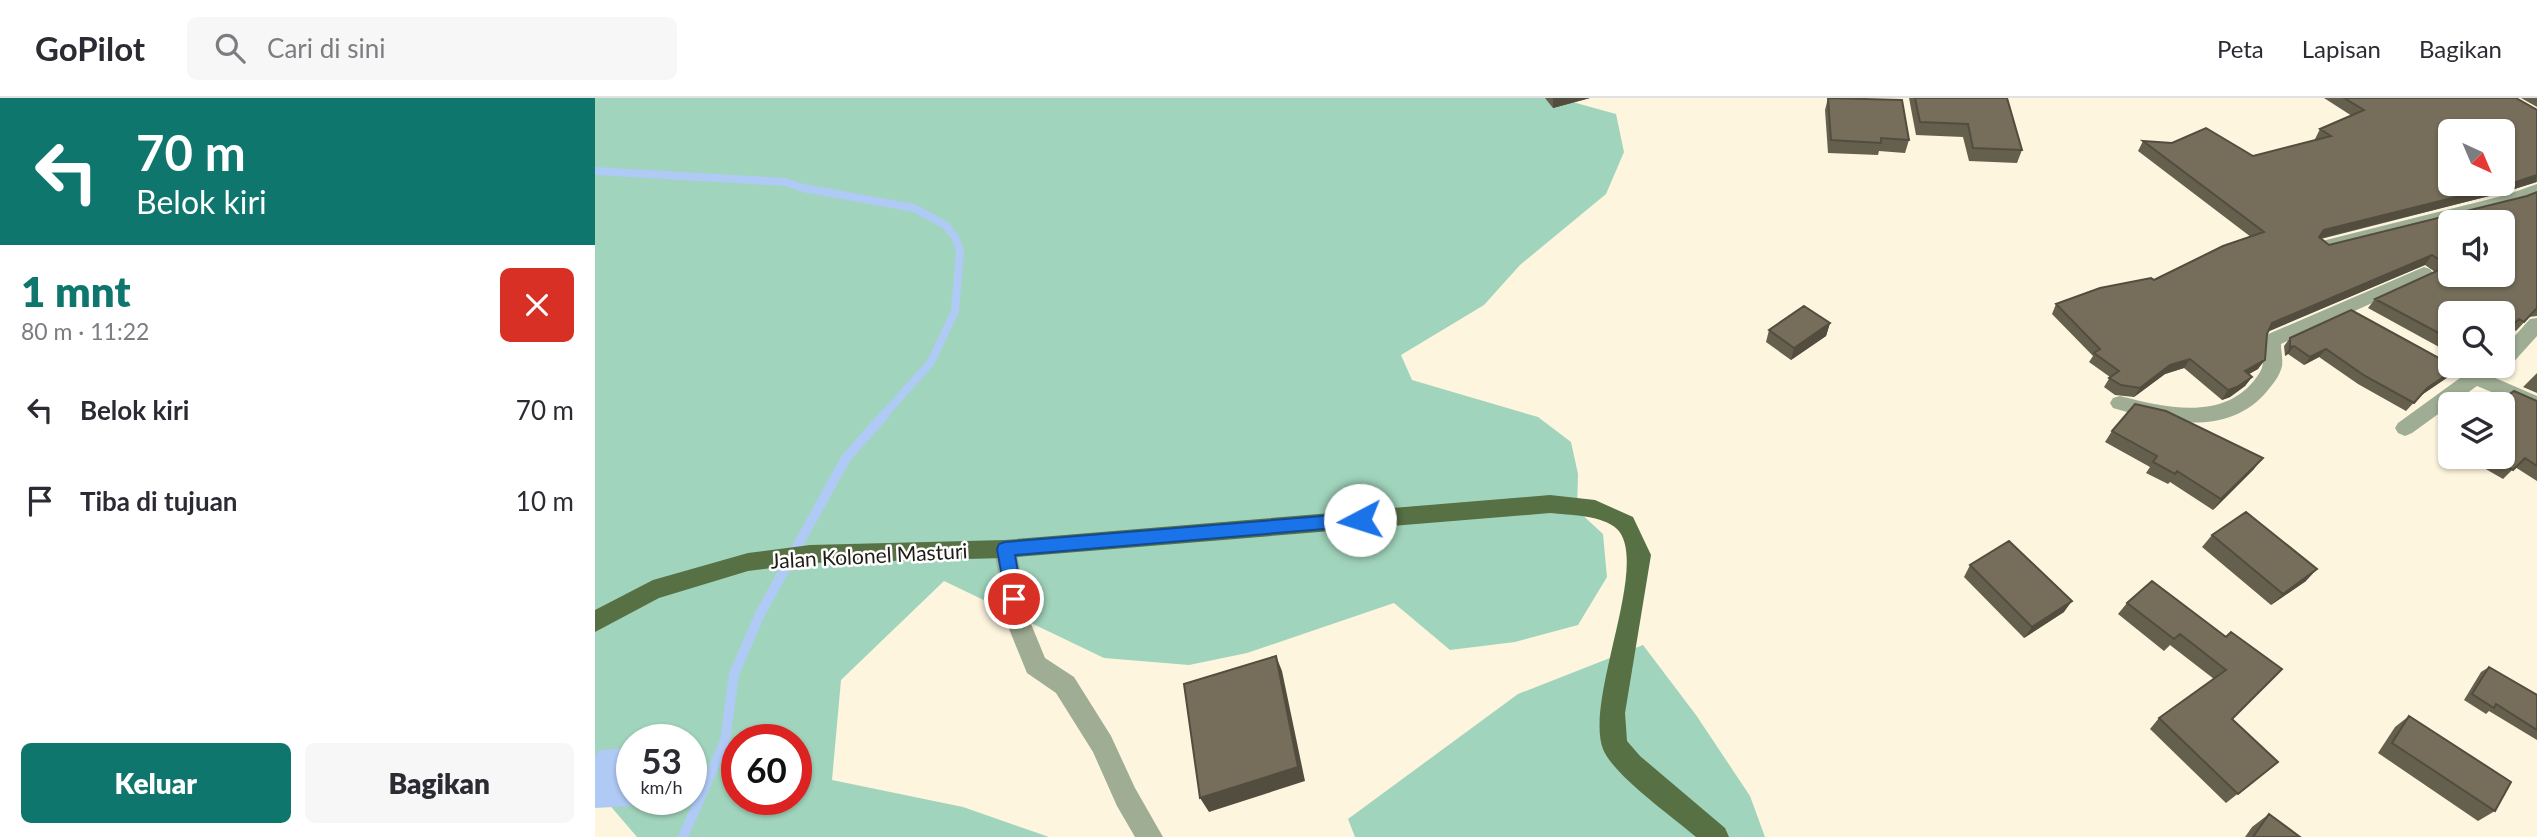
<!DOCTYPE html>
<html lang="id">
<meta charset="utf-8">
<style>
:root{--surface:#fff;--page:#f7f7f7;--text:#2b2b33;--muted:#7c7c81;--line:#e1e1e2;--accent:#0f766e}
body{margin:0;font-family:Lato,sans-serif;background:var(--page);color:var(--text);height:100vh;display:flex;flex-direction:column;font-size:26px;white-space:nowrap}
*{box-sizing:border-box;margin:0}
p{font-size:23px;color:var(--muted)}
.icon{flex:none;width:38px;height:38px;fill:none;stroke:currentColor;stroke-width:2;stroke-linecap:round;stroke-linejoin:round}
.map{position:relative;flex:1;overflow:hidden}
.panel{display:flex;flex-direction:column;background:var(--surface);width:595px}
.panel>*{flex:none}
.guide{background:#0f766e;color:#fff;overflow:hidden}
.needle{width:46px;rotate:136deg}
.fabs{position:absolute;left:1843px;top:21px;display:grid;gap:14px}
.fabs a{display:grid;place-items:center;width:77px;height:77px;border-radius:10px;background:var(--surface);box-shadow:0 2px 5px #0004;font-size:35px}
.speed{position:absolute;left:21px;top:626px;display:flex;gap:14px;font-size:35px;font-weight:700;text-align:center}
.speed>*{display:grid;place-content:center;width:91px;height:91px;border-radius:50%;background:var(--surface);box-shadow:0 2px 5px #0004;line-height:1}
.speed small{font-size:18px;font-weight:400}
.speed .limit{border:10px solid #d22;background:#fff;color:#111}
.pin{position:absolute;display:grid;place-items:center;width:60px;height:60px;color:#fff;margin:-30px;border:4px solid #fff;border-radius:50%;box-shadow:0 2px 7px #0007}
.me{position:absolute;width:77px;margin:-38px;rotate:265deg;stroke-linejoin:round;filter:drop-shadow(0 0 5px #0008)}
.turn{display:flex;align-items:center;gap:24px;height:147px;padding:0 21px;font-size:32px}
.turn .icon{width:91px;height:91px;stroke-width:2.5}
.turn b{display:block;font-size:49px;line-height:60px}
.round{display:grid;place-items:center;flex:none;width:74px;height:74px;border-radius:10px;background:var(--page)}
.summary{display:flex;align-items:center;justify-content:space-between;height:119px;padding:0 21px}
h1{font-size:42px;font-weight:800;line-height:52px;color:var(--accent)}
.cta{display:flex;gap:14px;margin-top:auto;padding:14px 21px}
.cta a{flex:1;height:80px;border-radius:10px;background:var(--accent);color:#fff;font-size:28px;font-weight:800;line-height:80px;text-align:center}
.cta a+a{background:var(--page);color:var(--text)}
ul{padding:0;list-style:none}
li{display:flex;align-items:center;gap:21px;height:91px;padding:0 21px}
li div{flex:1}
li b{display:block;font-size:26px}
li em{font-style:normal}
header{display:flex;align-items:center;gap:42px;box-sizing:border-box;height:98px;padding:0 35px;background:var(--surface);border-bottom:2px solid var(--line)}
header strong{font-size:33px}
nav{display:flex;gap:38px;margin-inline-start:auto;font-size:24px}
.search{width:490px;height:63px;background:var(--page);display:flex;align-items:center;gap:18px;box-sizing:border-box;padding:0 24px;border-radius:10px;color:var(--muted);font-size:26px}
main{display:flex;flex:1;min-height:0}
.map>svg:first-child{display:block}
.green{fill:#a1d4bc;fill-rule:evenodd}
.water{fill:#b0caf6}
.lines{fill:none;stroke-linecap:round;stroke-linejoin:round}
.stream-far1{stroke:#b0caf6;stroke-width:8}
.stream{stroke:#b0caf6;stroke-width:10}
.street{fill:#9ead94;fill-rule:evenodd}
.primary{fill:#577044;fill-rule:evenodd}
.wall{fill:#655f4d}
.shaded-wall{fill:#534d3f}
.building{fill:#766e5a;stroke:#534d3f;stroke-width:2;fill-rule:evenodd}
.route{fill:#1a73e8;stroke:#114b97;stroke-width:2}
.labels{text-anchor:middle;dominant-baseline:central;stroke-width:5;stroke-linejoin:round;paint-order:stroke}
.street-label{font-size:21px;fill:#1f1c14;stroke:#fff}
</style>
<header>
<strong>GoPilot</strong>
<div class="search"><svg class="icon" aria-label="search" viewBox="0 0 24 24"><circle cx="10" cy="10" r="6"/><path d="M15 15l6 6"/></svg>Cari di sini</div>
<nav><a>Peta</a><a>Lapisan</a><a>Bagikan</a></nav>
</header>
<main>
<section class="panel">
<div class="guide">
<div class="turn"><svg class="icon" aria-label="left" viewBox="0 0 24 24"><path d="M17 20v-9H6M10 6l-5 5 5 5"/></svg><div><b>70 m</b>Belok kiri</div></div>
</div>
<div class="summary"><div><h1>1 mnt</h1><p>80 m · 11:22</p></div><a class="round" style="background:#d93025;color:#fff"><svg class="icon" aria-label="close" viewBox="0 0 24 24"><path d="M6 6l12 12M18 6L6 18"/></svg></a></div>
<ul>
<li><svg class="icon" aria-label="left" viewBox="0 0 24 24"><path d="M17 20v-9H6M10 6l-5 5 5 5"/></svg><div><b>Belok kiri</b></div><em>70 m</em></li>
<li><svg class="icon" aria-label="arrive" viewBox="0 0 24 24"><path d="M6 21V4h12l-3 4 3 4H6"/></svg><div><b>Tiba di tujuan</b></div><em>10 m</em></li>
</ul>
<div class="cta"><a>Keluar</a><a>Bagikan</a></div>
</section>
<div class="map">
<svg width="1942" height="739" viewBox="0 0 1942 739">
<rect width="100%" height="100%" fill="#fdf5de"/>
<!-- green -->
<path class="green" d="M 0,0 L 963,0 L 1021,16 L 1029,54 L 1011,96 L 925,167 L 889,207 L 806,257 L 817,282 L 943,319 L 976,344 L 983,376 L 982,412 L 1008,436 L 1012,479 L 983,527 L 920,544 L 855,552 L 799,505 L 652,555 L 594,567 L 509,560 L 349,483 L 246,582 L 237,682 L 368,709 L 454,739 L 42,739 L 0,690 ZM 37,642 L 96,642 L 96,702 L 37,702 ZM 142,642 L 201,642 L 201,702 L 142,702 Z
M 1048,547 L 1101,617 L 1155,698 L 1170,739 L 760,739 L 753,721 L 923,596 Z"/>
<!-- water -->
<path class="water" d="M 37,650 L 37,702 L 74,702 L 72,706 L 0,710 L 0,659 L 4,652 Z"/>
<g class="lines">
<!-- stream-far1 -->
<path class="stream-far1" d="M 0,73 L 190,84 L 208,90 L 319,110 L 350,127 L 360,139 L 365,153 L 360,213 L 336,264 L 288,318"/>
<!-- stream -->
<path class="stream" d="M 88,739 L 130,643 L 139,576 L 165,516 L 251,360 L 290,316"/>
<!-- street -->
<path class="street" d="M 1942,86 L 1942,97 L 1923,105 L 1729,154 L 1720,148 L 1723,144 L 1911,97 Z
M 1829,169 L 1835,171 L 1838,175 L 1835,179 L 1686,246 C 1686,253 1688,261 1687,268 C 1685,277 1679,285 1673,292 C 1636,338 1575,326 1525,312 L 1518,310 L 1515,305 L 1518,300 L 1525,298 C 1572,310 1634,325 1665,274 C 1672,263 1664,249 1671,237 Z
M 1942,220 L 1942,238 L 1915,268 L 1898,279 L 1942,298 L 1942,313 L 1882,288 L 1817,335 L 1810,338 L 1803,335 L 1800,330 L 1803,325 L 1865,280 L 1849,273 L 1846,268 L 1849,263 L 1855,261 L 1855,268 L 1874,268 L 1880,271 L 1886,268 L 1908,268 L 1908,251 L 1935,221 Z
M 410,442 L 418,444 L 421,451 L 436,526 L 450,560 L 479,579 L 516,638 L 540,690 L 568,739 L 540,739 L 522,708 L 498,654 L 461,595 L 432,575 L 412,526 L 399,451 L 402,444 Z"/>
<!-- primary -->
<path class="primary" d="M 955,397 L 1000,402 L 1038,419 L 1056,457 L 1030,615 L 1032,643 L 1045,658 L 1130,730 L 1134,739 L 1101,739 C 1078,719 1018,677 1008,651 C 989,601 1056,465 1022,431 C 1008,417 973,417 955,415 L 410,460 L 215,465 L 153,473 L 64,500 L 0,534 L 0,512 L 58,482 L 153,455 L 215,447 L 410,442 Z"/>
</g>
<!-- wall -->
<path class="wall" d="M 950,0 L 995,0 L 958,10 Z
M 1233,0 L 1314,42 L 1310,55 L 1284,53 L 1283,57 L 1233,55 L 1230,12 Z
M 1314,0 L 1412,0 L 1427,52 L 1422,65 L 1374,63 L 1368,39 L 1321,37 Z
M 1729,0 L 1921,0 L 1942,12 L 1942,84 L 1910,94 L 1726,141 L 1734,147 L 1932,98 L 1942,94 L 1942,218 L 1934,219 L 1921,233 L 1915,230 L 1855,215 L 1855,255 L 1773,210 L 1780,201 L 1840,174 L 1830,167 L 1673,233 L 1663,271 L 1654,276 L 1657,279 L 1650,288 L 1635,299 L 1627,302 L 1589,270 L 1570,276 L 1539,299 L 1520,297 L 1509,289 L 1515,279 L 1494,264 L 1498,258 L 1457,216 L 1461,206 L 1559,182 L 1656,139 L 1543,53 L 1548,43 L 1658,58 L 1721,42 L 1720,41 L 1725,31 L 1757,18 Z
M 1926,0 L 1942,0 L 1942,9 Z
M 1235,225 L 1231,238 L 1196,262 L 1171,244 L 1174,232 Z
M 1695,240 L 1859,275 L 1825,298 L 1811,313 L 1763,286 L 1724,259 L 1709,267 L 1693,256 L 1690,258 L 1689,248 Z
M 1942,275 L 1942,295 L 1928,289 Z
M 1942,303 L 1942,383 L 1920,369 L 1908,381 L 1870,359 L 1908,359 L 1908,306 Z
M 1517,333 L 1659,371 L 1618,412 L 1575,384 L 1573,386 L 1551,375 L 1555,369 L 1510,344 Z
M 1617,437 L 1711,483 L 1676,507 L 1607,449 Z
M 1375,467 L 1469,514 L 1429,540 L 1369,479 Z
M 1532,505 L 1631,539 L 1637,621 L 1683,664 L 1631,705 L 1555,631 L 1564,620 L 1619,581 L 1575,547 L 1569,553 L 1523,516 Z
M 1894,569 L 1942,597 L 1942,642 L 1894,613 L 1891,616 L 1869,602 L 1886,574 Z
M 1814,618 L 1900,713 L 1883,723 L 1783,655 L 1800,629 Z
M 1674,716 L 1705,739 L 1650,739 L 1657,729 Z"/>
<!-- shaded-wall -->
<path class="shaded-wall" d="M 958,0 L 995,0 L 958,10 Z
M 1942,77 L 1941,84 L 1910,94 L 1722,141 L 1729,132 Z
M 1837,157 L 1830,167 L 1670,235 L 1677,225 Z
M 1235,225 L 1231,238 L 1196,262 L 1199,250 Z
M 1699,248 L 1693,256 L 1690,258 L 1695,249 Z
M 1731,251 L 1724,259 L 1709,267 L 1715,259 Z
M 1595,261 L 1589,270 L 1570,276 L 1539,299 L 1545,290 L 1575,267 Z
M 1670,262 L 1663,271 L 1643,282 L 1650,273 Z
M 1866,268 L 1859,275 L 1825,298 L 1832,290 Z
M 1657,279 L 1650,288 L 1635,299 L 1627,302 L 1633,292 Z
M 1668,360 L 1659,371 L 1618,412 L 1626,401 Z
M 1722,471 L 1711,483 L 1676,507 L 1688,496 Z
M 1477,503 L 1469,514 L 1429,540 L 1437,529 Z
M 681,558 L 687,573 L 710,683 L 614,714 L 605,700 Z"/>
<!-- building -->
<path class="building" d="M 1233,0 L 1307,2 L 1314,42 L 1286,40 L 1286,45 L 1236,42 Z
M 1320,0 L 1412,0 L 1427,52 L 1378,50 L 1373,26 L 1325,24 Z
M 1749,0 L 1921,0 L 1942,12 L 1942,77 L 1918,85 L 1729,132 L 1724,139 L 1734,147 L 1932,98 L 1942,94 L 1942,210 L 1929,224 L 1924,221 L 1908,237 L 1908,215 L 1855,215 L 1855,241 L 1780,201 L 1844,172 L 1848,164 L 1837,157 L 1677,225 L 1672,236 L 1670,262 L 1650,273 L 1657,279 L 1642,289 L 1633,292 L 1595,261 L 1575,267 L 1545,290 L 1526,287 L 1514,280 L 1524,273 L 1499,255 L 1505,251 L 1461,206 L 1505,190 L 1556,180 L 1559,182 L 1628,148 L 1669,134 L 1548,43 L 1577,45 L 1611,30 L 1658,58 L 1736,38 L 1725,31 L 1769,12 ZM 1855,33 L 1908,33 L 1908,86 L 1855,86 ZM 1855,124 L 1908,124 L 1908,177 L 1855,177 Z
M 1209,208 L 1235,225 L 1199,250 L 1174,232 Z
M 1756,212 L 1855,266 L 1855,268 L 1865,268 L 1832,290 L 1819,305 L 1770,278 L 1731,251 L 1715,259 L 1699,248 L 1695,249 L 1695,240 Z
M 1919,293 L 1942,303 L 1942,368 L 1930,360 L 1918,372 L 1895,359 L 1908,359 L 1908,322 L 1910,319 L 1908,317 L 1908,306 L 1901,306 Z
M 1540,306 L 1571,313 L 1668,360 L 1626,401 L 1582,373 L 1580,376 L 1558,364 L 1562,358 L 1517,333 Z
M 1651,414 L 1722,471 L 1688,496 L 1617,437 Z
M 1414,443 L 1477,503 L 1437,529 L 1375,467 Z
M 1557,483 L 1631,539 L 1636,534 L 1687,571 L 1637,621 L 1683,664 L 1643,696 L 1564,620 L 1631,572 L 1585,536 L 1579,541 L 1532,505 Z
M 681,558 L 703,669 L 605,700 L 589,586 Z
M 1894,569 L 1942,597 L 1942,632 L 1901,606 L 1899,610 L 1877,596 Z
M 1814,618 L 1916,684 L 1900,713 L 1797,645 Z
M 1674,716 L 1705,739 L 1658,739 Z"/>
<!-- route -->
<path class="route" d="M 765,415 L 770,417 L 773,422 L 770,426 L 765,428 L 420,457 L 428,501 L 426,506 L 419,508 L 413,506 L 411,501 L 402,451 L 404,446 L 410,444 Z"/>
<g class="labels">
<!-- street labels -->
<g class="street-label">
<text transform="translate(274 457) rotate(-3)">Jalan Kolonel Masturi</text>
</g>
</g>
</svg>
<div class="fabs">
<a><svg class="needle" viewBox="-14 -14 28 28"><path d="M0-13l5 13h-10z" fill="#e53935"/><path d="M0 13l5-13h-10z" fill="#7c7c81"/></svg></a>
<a><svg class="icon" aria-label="sound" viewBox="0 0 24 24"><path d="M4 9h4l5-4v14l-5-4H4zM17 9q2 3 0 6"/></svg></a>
<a><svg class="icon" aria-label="search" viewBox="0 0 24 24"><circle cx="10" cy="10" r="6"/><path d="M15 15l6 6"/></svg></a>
<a><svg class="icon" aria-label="layers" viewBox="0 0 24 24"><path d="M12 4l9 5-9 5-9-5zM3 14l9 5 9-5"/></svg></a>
</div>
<div class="speed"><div>53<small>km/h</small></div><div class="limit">60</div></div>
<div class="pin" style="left:419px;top:501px;background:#d93025"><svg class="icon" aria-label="arrive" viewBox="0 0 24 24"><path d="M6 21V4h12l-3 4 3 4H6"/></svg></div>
<svg class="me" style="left:765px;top:422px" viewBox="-20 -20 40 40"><circle r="19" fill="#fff"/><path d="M0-13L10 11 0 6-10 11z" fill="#1a73e8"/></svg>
</div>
</main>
